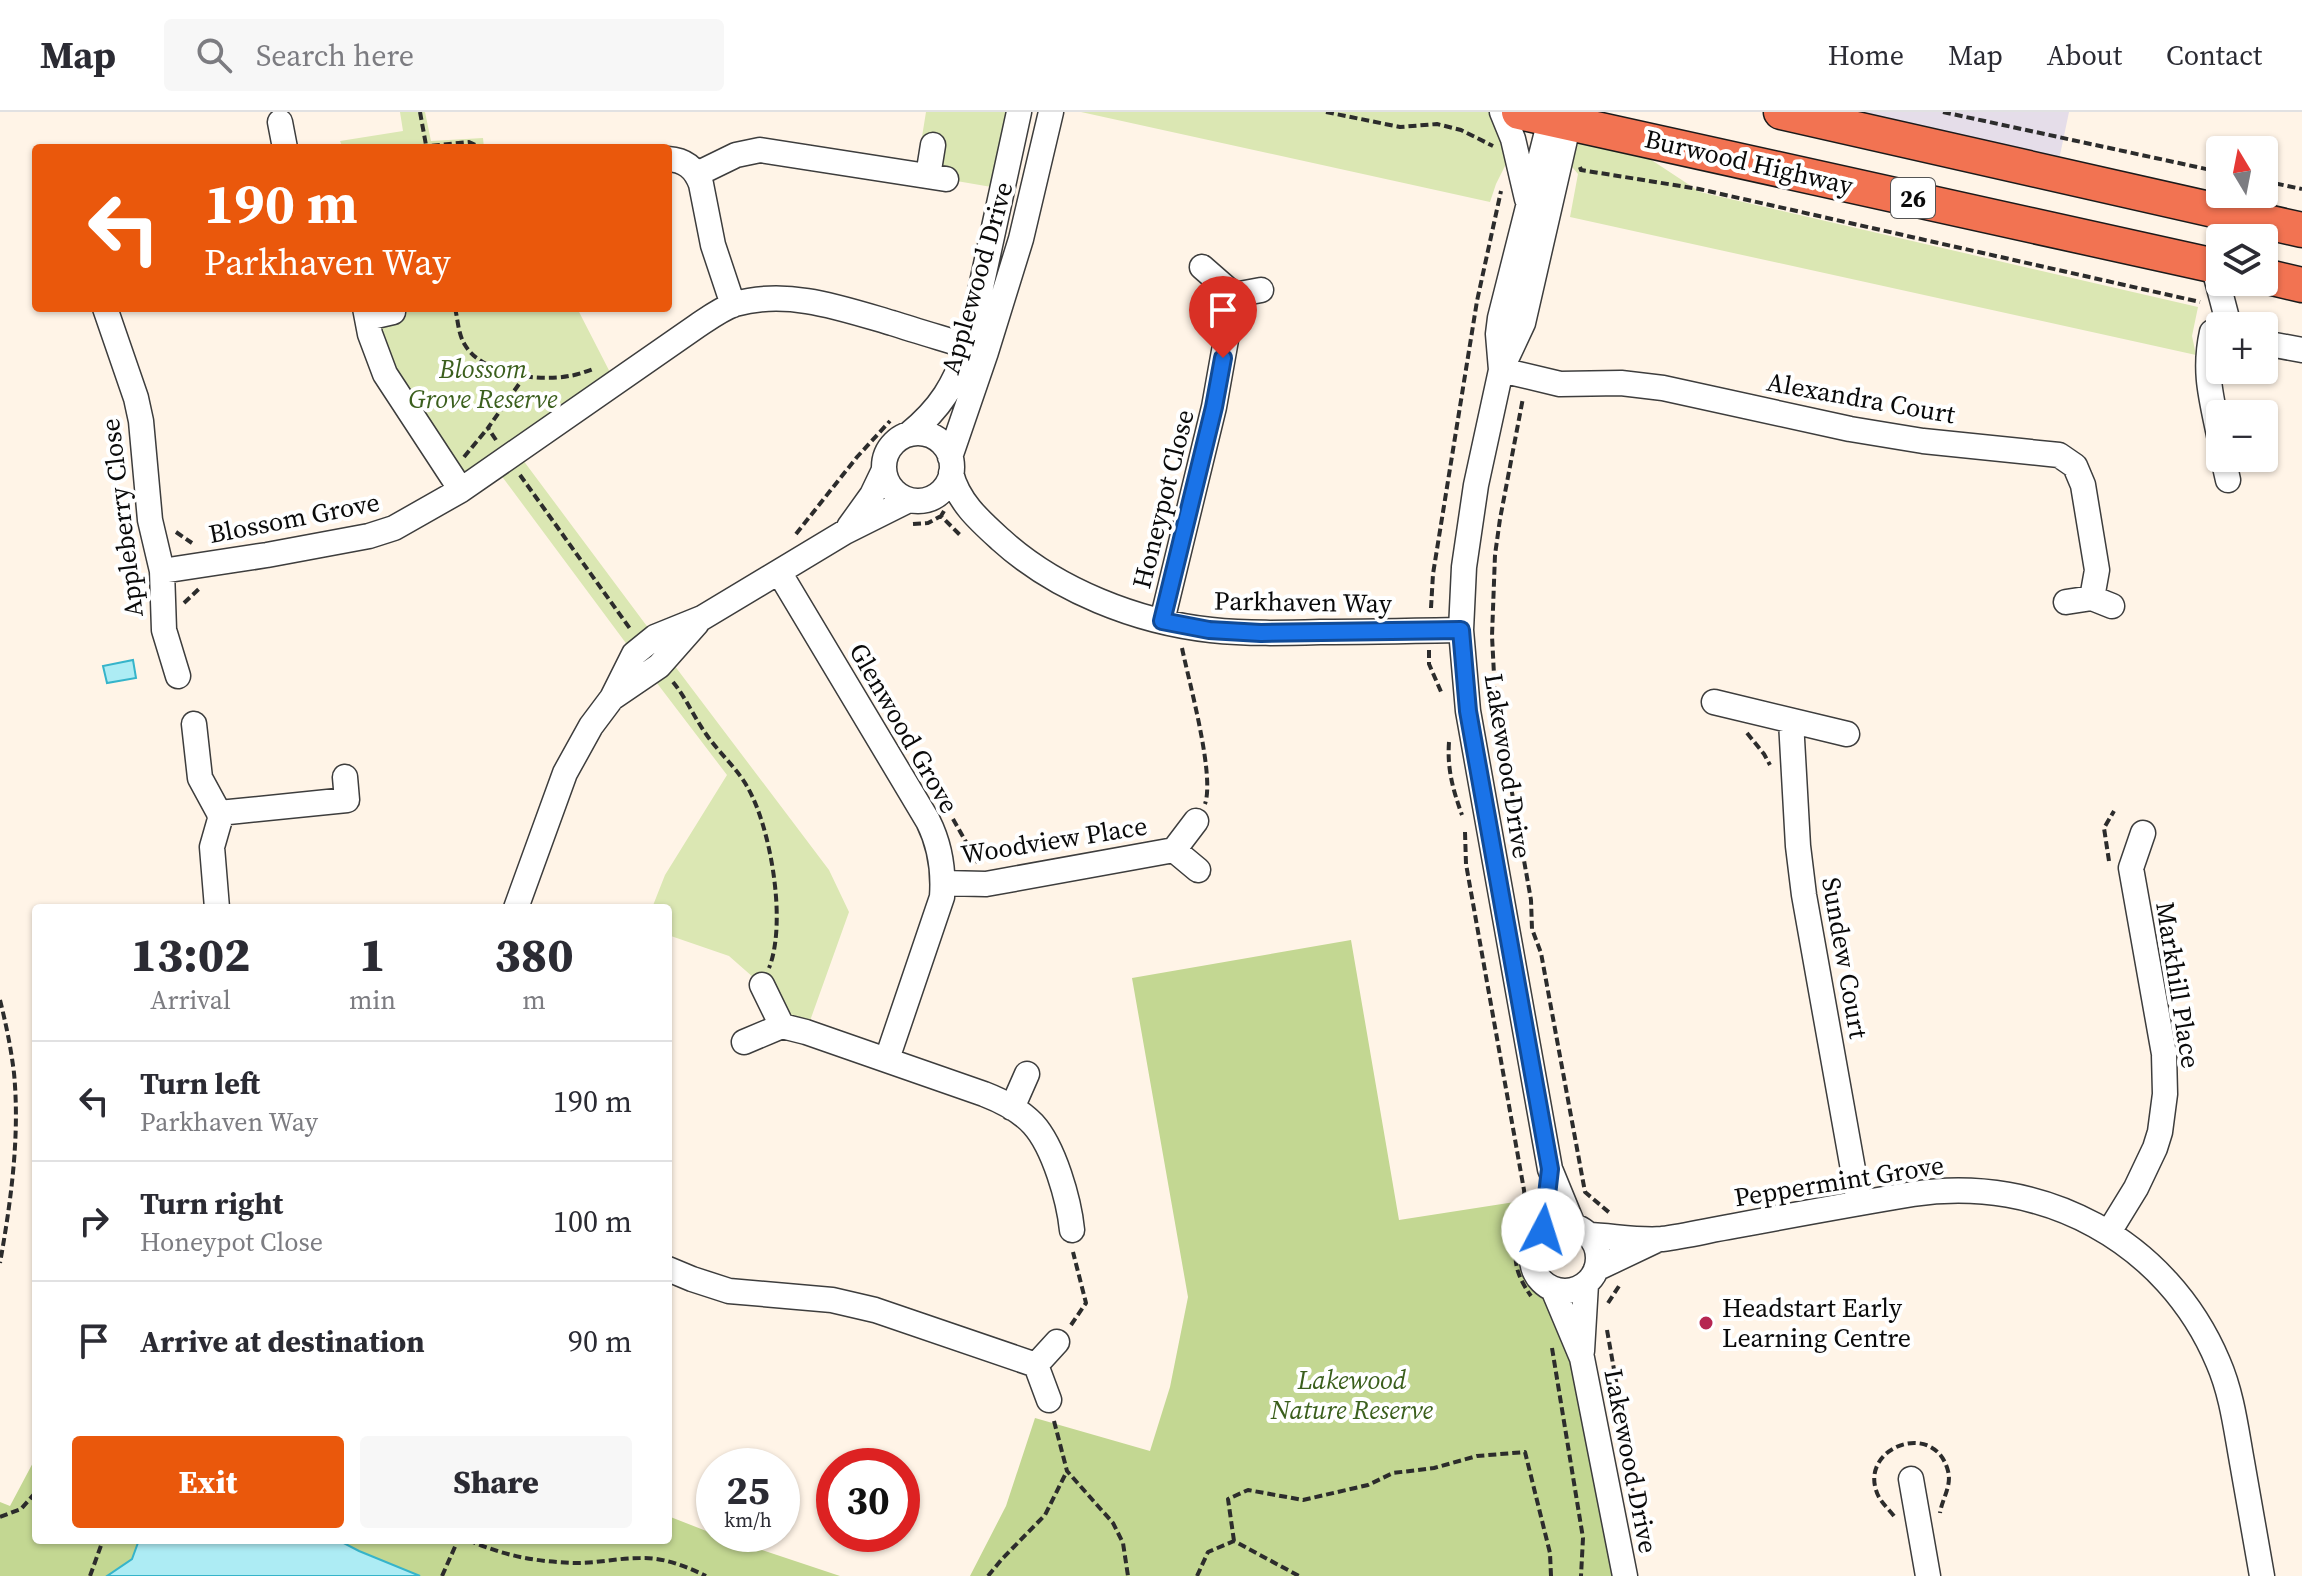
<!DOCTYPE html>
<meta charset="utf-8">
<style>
:root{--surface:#fff;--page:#f7f7f7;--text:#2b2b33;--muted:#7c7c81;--line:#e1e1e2;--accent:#ea580c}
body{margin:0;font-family:"Source Serif 4",serif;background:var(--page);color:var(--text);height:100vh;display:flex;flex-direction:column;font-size:30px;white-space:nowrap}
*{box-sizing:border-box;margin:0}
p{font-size:26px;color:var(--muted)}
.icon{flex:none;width:44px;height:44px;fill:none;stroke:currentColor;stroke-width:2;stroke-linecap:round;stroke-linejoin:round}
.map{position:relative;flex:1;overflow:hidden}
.panel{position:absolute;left:32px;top:792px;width:640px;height:640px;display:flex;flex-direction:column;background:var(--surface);border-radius:8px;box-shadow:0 2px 6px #0004}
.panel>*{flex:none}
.hud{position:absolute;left:32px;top:32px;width:640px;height:168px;border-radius:8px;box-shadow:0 2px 6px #0004;background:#ea580c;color:#fff;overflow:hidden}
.needle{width:52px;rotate:350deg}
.tools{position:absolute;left:2206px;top:24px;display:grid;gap:16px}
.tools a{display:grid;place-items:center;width:72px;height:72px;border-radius:8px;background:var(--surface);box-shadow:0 2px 6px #0004;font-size:40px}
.speed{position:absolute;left:696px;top:1336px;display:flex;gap:16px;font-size:40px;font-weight:700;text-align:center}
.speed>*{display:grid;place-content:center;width:104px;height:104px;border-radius:50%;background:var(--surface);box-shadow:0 2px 6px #0004;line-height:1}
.speed small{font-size:20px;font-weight:400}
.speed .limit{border:12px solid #d22;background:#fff;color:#111}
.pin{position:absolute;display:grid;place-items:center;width:68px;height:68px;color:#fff;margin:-82px -34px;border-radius:50% 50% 50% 0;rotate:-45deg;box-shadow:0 0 8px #0007}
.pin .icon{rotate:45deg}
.me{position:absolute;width:88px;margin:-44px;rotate:5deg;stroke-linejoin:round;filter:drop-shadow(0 0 6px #0008)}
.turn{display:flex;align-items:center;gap:28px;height:168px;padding:0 40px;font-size:36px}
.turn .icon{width:104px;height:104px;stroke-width:2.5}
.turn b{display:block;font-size:56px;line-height:68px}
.eta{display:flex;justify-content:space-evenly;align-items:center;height:136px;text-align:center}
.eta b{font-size:48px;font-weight:800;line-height:56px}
.button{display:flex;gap:16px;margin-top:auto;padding:16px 40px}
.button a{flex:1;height:92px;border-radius:8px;background:var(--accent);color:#fff;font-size:32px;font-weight:800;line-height:92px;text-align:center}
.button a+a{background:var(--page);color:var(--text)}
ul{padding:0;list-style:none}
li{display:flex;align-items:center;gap:24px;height:120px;padding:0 40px;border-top:2px solid var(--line)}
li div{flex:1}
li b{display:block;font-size:30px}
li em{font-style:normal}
header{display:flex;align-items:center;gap:48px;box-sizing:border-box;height:112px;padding:0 40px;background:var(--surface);border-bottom:2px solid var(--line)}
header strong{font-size:38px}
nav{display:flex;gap:44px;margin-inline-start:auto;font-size:28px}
.search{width:560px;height:72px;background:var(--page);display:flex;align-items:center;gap:20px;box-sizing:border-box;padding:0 28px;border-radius:8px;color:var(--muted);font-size:30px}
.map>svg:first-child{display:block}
.industrial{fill:#e5dde9}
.green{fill:#dbe7b3}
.forest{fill:#c3d792}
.water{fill:#adecf4;stroke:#36b4ca;stroke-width:2}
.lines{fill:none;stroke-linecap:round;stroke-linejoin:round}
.minor-casing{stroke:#3d3d3d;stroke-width:27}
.highway-casing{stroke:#1b1b1b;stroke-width:37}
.path{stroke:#2c2c2c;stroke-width:4;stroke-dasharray:8 4;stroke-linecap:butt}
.minor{stroke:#fff;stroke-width:24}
.highway{stroke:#f27352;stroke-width:34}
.route-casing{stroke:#114b97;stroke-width:20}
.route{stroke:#1a73e8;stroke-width:14}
.poi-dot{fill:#b62651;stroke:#fff;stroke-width:3}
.labels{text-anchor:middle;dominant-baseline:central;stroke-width:8;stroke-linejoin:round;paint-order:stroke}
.shield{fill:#fff;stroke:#545454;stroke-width:2}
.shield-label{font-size:24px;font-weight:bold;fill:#0a0a0a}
.street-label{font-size:26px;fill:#0a0a0a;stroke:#fff}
.park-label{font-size:26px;font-style:italic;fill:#3b5f1d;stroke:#fff}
.poi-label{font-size:26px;fill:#0a0a0a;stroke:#fff;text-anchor:start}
</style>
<header>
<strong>Map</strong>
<div class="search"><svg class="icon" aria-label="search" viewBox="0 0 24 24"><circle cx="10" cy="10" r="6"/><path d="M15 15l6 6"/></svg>Search here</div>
<nav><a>Home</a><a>Map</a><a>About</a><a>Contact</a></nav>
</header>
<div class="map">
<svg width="2302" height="1464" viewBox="0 0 2302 1464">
<rect width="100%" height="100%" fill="#fff4e7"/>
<!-- industrial -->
<path class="industrial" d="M 1782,0 L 2069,0 L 2056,62 Z"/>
<!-- green -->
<path class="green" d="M 400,0 L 425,0 L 431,29 L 483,26 L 484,36 L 343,36 L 340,29 L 403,19 Z
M 926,0 L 1019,0 L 1003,77 L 916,62 Z
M 1081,0 L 1502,0 L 1515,34 L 1496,72 L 1490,90 Z
M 1569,10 L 1606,18 L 1700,80 L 2198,195 L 2192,224 L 2196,243 L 1570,105 L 1578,62 L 1562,43 Z
M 394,196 L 577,196 L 616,272 L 517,340 L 655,525 L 634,542 L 495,355 L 461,378 L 370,222 Z
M 668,545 L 829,758 L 849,800 L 806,920 L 782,914 L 762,873 L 729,844 L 668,823 L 668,796 L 652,796 L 665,763 L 727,663 L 650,562 Z"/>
<!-- forest -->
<path class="forest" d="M 1351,828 L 1399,1108 L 1546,1085 C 1545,1095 1546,1108 1543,1117 C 1543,1119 1537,1126 1537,1128 C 1526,1148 1535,1166 1553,1177 L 1625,1464 L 970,1464 L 1006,1394 L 1035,1306 L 1150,1339 L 1170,1275 L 1188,1185 L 1132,866 Z
M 36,1345 L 36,1428 L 139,1428 L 132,1447 L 107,1464 L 0,1464 L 0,1390 L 10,1394 Z
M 668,1404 L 714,1422 L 840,1464 L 420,1464 L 359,1439 L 338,1428 L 668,1428 Z"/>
<!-- water -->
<path class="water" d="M 133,548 L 136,566 L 107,571 L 103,554 Z
M 139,1428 L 338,1428 L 359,1439 L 420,1464 L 107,1464 L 132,1447 Z"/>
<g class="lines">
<defs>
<path id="minor" d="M 1502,0 L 1513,27 L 1527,87
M 1568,0 L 1569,10 L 1523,211 L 1501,258 L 1476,373 L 1464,455 L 1461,518 L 1468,599 L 1550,1057 L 1573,1113
M 280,10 L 285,36
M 668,47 C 685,48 695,56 701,72 L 713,133 L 733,193
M 697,62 L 736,43 L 760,38 L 946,67
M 928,64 L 933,33
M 2213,153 L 2229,214
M 1202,155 L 1234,183 L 1261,178
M 105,196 L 136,286 L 141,309 L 150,408 L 162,459 L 164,518 L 178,564
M 365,196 L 370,222 L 385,262 L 461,378
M 367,206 L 393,200
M 2212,220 C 2203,261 2212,288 2220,328
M 2264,231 L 2302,238
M 1501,258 L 1560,272 L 1621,271 L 1663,276 L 1850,317 L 1923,329 L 2059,343 L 2075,354 L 2083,373 L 2097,458 L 2092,486
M 1501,258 L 1498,222 L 1500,206 L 1552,0
M884 355a34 34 0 1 1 68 0a34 34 0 1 1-68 0Z
M 909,322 C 941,296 954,273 968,235 L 1019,0
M 950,345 L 986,240 L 1021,127 L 1051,0
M 2223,346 L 2228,368
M 951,361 C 958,390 980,409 1001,428 C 1056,478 1137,510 1211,518 C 1248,522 1284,521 1321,520 C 1368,520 1414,519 1461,518
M 849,415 L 872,383 L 883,360
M 162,459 L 267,443 L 369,424 L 394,416 L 461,378 L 697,214 C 709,206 721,197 735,192 C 788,177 841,196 892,211 C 923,221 955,230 986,240
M 779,460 L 928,709 C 940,733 944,758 942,785 L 887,947
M 2066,490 L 2092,486 L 2112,494
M 1162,509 L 1214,295 L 1234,183
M 612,586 L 659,554 L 697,511
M 1714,590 L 1847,622
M 1791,609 L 1798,734 L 1804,783 L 1859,1091
M 194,612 L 200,666 L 219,701 L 220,707 L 212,735 L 217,796
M 219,701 L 347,688 L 345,665
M 1174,738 L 1198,758
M 943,771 L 986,772 L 1174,738 L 1196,709
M 516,796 L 565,661 L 591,614 L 612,586 L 634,542 L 655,525 L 702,506 L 845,420 L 909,388
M 782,914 L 806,920 L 984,982 C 1002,989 1020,998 1033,1012 C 1054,1035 1069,1088 1072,1118
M 744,930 L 782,914 L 762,873
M 1012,996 L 1027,962
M1532 1146a33 33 0 1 1 66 0a33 33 0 1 1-66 0Z
M 2109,1120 L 2136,1076 L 2155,1036 L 2160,1020 L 2165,982 L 2164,942 L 2131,756 L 2143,721
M 1589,1123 C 1613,1124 1639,1129 1662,1127 C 1686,1124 1710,1118 1734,1114 C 1793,1103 1853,1092 1913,1082 C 2042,1062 2167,1129 2218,1250 C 2232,1282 2236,1317 2242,1350 C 2249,1388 2255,1426 2262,1464
M 668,1157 L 692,1167 L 729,1179 L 832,1188 L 875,1198 L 1036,1253
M 1596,1157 L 1657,1128
M 1553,1177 L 1582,1246 L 1625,1464
M 1582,1239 L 1586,1172
M 1049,1288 L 1036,1253 L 1057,1230
M 1911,1367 L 1928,1464"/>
<path id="highway" d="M 1519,0 L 2220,155
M 1781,0 L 2302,118
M 2264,164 L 2302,173"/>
</defs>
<!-- minor casing -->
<use href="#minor" class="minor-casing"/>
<!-- highway casing -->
<use href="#highway" class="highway-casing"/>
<!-- path -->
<path class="path" d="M 420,0 L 426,33
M 1326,0 L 1400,15 L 1437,12 L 1461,18 L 1493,34
M 1943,0 L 2220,60
M 408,36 L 469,30 L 482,36
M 1580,55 L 1581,58 L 1699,77 L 2200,190
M 2264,69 L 2302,77
M 455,196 C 458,208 458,222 465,233 C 482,262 538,270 569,264 C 577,263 585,260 593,257
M 496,328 L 488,316 L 524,265
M 464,345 L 488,316
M 520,363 L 631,518
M 944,399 L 941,404 L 962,425
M 913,412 L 928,411 L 941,404
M 176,420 L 192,431
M 796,422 L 857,345 L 890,309
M 184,491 L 201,475
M 1431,496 L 1433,462 L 1477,189 L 1501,79
M 1182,536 C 1189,570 1215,663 1205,692
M 1429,538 L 1429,552 L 1442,582
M 673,570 C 686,586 694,605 706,622 C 719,641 737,656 748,676 C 771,717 787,811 769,856
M 1491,594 L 1495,582 L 1492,524 L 1495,443 L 1500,407 L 1523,286
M 1496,621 L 1505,641 L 1531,788 L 1532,817 L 1541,841 L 1585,1080 L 1611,1102
M 1747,621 L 1764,642 L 1770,653
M 1449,630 C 1447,657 1453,678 1462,703
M 953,707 L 978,751
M 1465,720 L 1466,752 L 1524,1078 C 1529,1125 1498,1138 1531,1184
M 2109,749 L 2104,716 L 2114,699
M 0,888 C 6,912 11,936 14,961 C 20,1024 11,1089 0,1151
M 1608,1191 L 1621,1171
M 1071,1213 L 1086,1191 L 1073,1140
M 1607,1218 L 1627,1331 L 1629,1360
M 1552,1236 L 1583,1426 L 1581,1464
M 1054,1309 L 1067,1359 L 1113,1411 L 1123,1431 L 1128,1464
M 1632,1376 L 1641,1418
M 1894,1404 C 1887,1395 1879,1389 1876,1378 C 1862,1334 1935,1308 1948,1359 C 1952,1374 1942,1387 1940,1401
M 0,1405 L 21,1397 L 36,1380
M 468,1428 C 505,1444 536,1450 577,1451 C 598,1451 619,1446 640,1446 C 663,1445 685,1454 706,1464
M 1234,1429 L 1228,1387 L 1248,1378 L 1303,1388 L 1368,1373 L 1393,1361 L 1434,1356 L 1477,1344 L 1525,1340 L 1550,1441 L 1551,1464
M 90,1464 L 103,1428
M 442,1464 L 458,1428
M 988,1464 L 1002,1447 L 1045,1403 L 1067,1359
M 1197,1464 L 1208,1440 L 1234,1429 L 1299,1464"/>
<!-- minor -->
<use href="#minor" class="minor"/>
<!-- highway -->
<use href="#highway" class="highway"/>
</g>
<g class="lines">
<defs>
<path id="route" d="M 1223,246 L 1214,295 L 1162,509 L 1209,518 L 1261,521 L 1461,518 L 1468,599 L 1550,1057 L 1543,1118"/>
</defs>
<!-- route casing -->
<use href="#route" class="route-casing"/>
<!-- route -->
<use href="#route" class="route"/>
</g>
<!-- markers -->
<circle class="poi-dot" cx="1706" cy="1211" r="8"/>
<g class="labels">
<!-- shield labels -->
<rect class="shield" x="1891" y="66" width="44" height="40" rx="6"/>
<g class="shield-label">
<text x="1913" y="86">26</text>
</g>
<!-- street labels -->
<g class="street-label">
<text transform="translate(1749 50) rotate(13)">Burwood Highway</text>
<text transform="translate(977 166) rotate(-74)">Applewood Drive</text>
<text transform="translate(1861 286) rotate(10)">Alexandra Court</text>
<text transform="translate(1163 387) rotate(-76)">Honeypot Close</text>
<text transform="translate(122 406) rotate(-97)">Appleberry Close</text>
<text transform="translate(294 406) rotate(-11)">Blossom Grove</text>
<text transform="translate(1303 490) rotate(1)">Parkhaven Way</text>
<text transform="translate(904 616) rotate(60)">Glenwood Grove</text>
<text transform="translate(1508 654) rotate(81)">Lakewood Drive</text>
<text transform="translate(1054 728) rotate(-9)">Woodview Place</text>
<text transform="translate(1845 846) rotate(80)">Sundew Court</text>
<text transform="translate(2178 873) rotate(81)">Markhill Place</text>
<text transform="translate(1839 1069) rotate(-9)">Peppermint Grove</text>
<text transform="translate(1631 1349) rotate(79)">Lakewood Drive</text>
</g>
<!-- park labels -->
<g class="park-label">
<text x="483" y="257">Blossom<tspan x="483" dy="30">Grove Reserve</tspan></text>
<text x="1352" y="1268">Lakewood<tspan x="1352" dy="30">Nature Reserve</tspan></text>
</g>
<!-- poi labels -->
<g class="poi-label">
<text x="1722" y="1196">Headstart Early<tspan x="1722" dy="30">Learning Centre</tspan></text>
</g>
</g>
</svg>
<div class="tools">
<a><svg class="needle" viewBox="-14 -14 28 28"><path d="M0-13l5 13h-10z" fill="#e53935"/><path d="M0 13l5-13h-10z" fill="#7c7c81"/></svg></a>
<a><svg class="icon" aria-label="layers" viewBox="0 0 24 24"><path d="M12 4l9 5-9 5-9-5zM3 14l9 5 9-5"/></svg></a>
<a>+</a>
<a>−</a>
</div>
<div class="speed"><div>25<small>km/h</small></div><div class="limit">30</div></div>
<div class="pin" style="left:1223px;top:246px;background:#d93025"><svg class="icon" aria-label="arrive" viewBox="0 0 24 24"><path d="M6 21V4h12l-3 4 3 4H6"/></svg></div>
<svg class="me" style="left:1543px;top:1118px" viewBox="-20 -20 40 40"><circle r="19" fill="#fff"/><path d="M0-13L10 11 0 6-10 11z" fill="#1a73e8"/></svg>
<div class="hud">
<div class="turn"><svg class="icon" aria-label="left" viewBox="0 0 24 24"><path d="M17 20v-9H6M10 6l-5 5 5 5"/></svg><div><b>190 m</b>Parkhaven Way</div></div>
</div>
<section class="panel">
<div class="eta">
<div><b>13:02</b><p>Arrival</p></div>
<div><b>1</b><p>min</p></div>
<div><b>380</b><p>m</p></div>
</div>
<ul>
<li><svg class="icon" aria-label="left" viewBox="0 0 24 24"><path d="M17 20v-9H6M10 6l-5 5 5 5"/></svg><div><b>Turn left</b><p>Parkhaven Way</p></div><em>190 m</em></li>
<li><svg class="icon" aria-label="right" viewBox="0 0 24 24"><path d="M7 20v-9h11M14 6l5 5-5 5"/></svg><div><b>Turn right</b><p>Honeypot Close</p></div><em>100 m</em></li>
<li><svg class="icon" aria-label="arrive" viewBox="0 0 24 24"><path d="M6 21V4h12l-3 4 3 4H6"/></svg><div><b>Arrive at destination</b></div><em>90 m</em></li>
</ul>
<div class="button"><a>Exit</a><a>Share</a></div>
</section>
</div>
